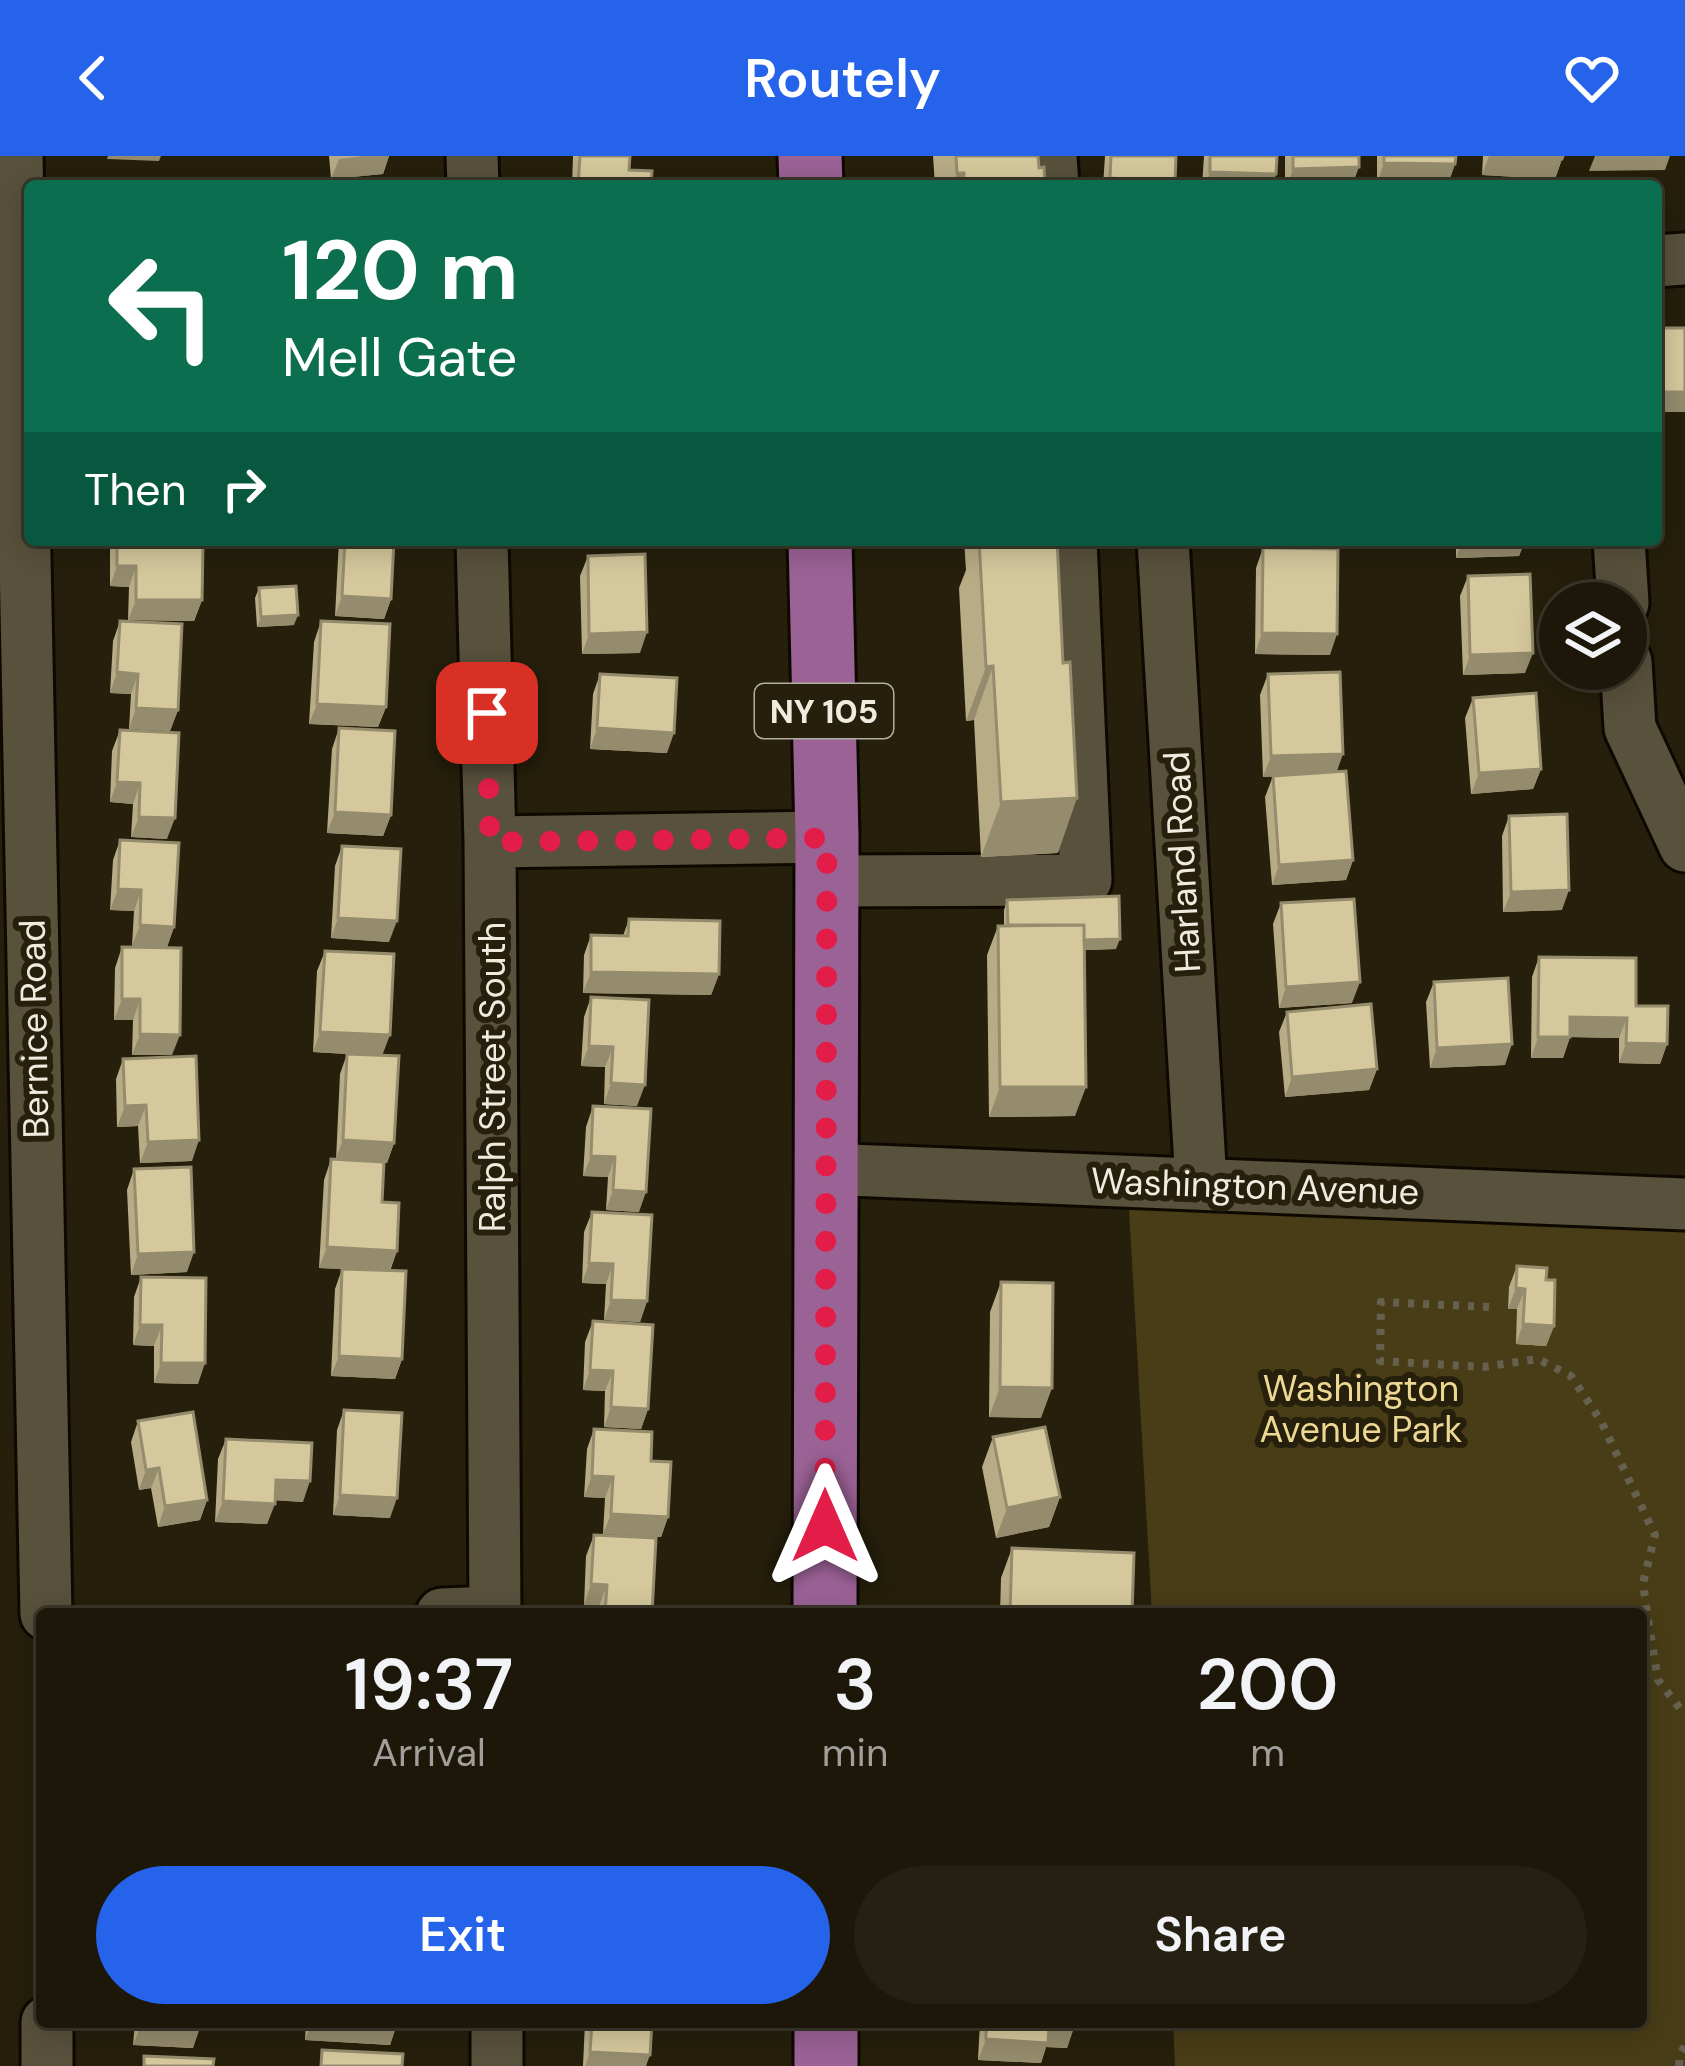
<!DOCTYPE html>
<style>
:root{--surface:#1c1708;--page:#252012;--text:#f1f3f6;--muted:#a09f9c;--line:#3a3629;--accent:#2563eb}
body{margin:0;font-family:"DM Sans",sans-serif;background:var(--page);color:var(--text);height:100vh;display:flex;flex-direction:column;font-size:45px;white-space:nowrap}
*{box-sizing:border-box;margin:0}
p{font-size:39px;color:var(--muted)}
.icon{flex:none;width:66px;height:66px;fill:none;stroke:currentColor;stroke-width:2;stroke-linecap:round;stroke-linejoin:round}
.map{position:relative;flex:1;overflow:hidden}
.details{position:absolute;left:36px;top:1452px;width:1611px;height:420px;display:flex;flex-direction:column;background:var(--surface);border-radius:12px;box-shadow:0 6px 30px #0003,0 0 0 3px var(--line)}
.details>*{flex:none}
.banner{position:absolute;left:24px;top:24px;width:1638px;height:366px;border-radius:12px;box-shadow:0 6px 30px #0003,0 0 0 3px var(--line);background:#0b6e4f;color:#fff;overflow:hidden}
.controls{position:absolute;left:1539px;top:426px;display:grid;gap:24px}
.controls a{display:grid;place-items:center;width:108px;height:108px;border-radius:50%;background:var(--surface);box-shadow:0 6px 30px #0003,0 0 0 3px var(--line);font-size:60px}
.pin{position:absolute;display:grid;place-items:center;width:102px;height:102px;color:#fff;margin:-51px;border-radius:24px;box-shadow:0 6px 18px #0006}
.me{position:absolute;width:132px;margin:-66px;rotate:0deg;stroke-linejoin:round;filter:drop-shadow(0 0 9px #0008)}
.turn{display:flex;align-items:center;gap:42px;height:252px;padding:0 60px;font-size:54px}
.turn .icon{width:156px;height:156px;stroke-width:2.5}
.turn b{display:block;font-size:84px;line-height:102px}
.then{display:flex;align-items:center;height:114px;padding:0 60px;background:#0003;gap:24px;font-size:45px}
.eta{display:flex;justify-content:space-evenly;align-items:center;height:204px;text-align:center}
.eta b{font-size:72px;font-weight:600;line-height:84px}
.button{display:flex;gap:24px;margin-top:auto;padding:24px 60px}
.button a{flex:1;height:138px;border-radius:72px;background:var(--accent);color:#fff;font-size:48px;font-weight:600;line-height:138px;text-align:center}
.button a+a{background:var(--page);color:var(--text)}
header{display:flex;justify-content:space-between;align-items:center;height:156px;padding:0 60px;background:var(--accent);color:#fff;font-size:54px;font-weight:600}
.map>svg:first-child{display:block}
.green{fill:#493d17}
.lines{fill:none;stroke-linecap:round;stroke-linejoin:round}
.minor-casing{stroke:#0e0900;stroke-width:57}
.major-casing{stroke:#0e0900;stroke-width:69}
.path{stroke:#66614f;stroke-width:8;stroke-dasharray:6 9;stroke-linecap:butt}
.minor{stroke:#58513c;stroke-width:51}
.major{stroke:#9b6296;stroke-width:63}
.wall{fill:#b7ac86}
.shaded-wall{fill:#958c6d}
.building{fill:#d5c89c;stroke:#958c6d;stroke-width:3}
.route{stroke:#e11d48;stroke-width:21;stroke-dasharray:0 37.8}
.labels{text-anchor:middle;dominant-baseline:central;stroke-width:12;stroke-linejoin:round;paint-order:stroke}
.shield{fill:#251f0b;stroke:#b2ae9f;stroke-width:3}
.shield-label{font-size:33px;font-weight:bold;fill:#efecdf}
.street-label{font-size:36px;fill:#efecdf;stroke:#251f0b}
.park-label{font-size:36px;fill:#edd893;stroke:#251f0b}
</style>
<header><svg class="icon" aria-label="back" viewBox="0 0 24 24"><path d="M15 5l-7 7 7 7"/></svg>Routely<svg class="icon" aria-label="heart" viewBox="0 0 24 24"><path d="M12 20l-8-8c-3-5 5-10 8-4 3-6 11-1 8 4z"/></svg></header>
<div class="map">
<svg width="1685" height="1910" viewBox="0 0 1685 1910">
<rect width="100%" height="100%" fill="#251f0b"/>
<!-- green -->
<path class="green" d="M 1128,1036 L 1685,1061 L 1685,1910 L 1175,1910 L 1173,1866 L 1641,1866 L 1641,1458 L 1152,1458 Z"/>
<g class="lines">
<defs>
<path id="minor" d="M 17,0 L 46,1458
M 472,0 L 473,30
M 1051,0 L 1053,30
M 1656,105 L 1685,103
M 482,384 L 490,686 L 495,1458
M 1163,384 L 1201,1027
M 1619,384 L 1623,447
M 1626,506 L 1630,572 L 1685,690
M 490,686 L 827,681
M 827,725 L 1086,724 L 1071,384
M 825,1013 L 1685,1048
M 442,1458 L 495,1456
M 47,1866 L 47,1910
M 497,1866 L 497,1910"/>
<path id="major" d="M 810,0 L 811,30
M 820,384 L 827,681 L 825,1458
M 826,1866 L 826,1910"/>
</defs>
<!-- minor casing -->
<use href="#minor" class="minor-casing"/>
<!-- major casing -->
<use href="#major" class="major-casing"/>
<!-- path -->
<path class="path" d="M 1489,1151 L 1381,1146 L 1380,1205 L 1483,1211 L 1538,1203 L 1571,1220 L 1601,1265 L 1655,1379 L 1643,1427 L 1648,1463 L 1658,1524 L 1685,1559
M 1679,1910 L 1680,1898 L 1685,1890"/>
<!-- minor -->
<use href="#minor" class="minor"/>
<!-- major -->
<use href="#major" class="major"/>
</g>
<!-- wall -->
<path class="wall" d="M 329,0 L 389,0 L 383,18 L 331,23 Z
M 573,0 L 630,0 L 629,14 L 651,30 L 572,30 Z
M 933,0 L 1038,0 L 1039,12 L 1045,30 L 935,30 Z
M 1105,0 L 1176,0 L 1173,30 L 1103,30 Z
M 1204,0 L 1277,0 L 1276,18 L 1272,30 L 1202,30 Z
M 1285,0 L 1359,0 L 1352,30 L 1285,30 Z
M 1377,0 L 1456,0 L 1455,8 L 1448,28 L 1377,27 Z
M 1483,0 L 1563,0 L 1555,23 L 1482,19 Z
M 1662,172 L 1685,256 L 1656,256 L 1656,189 Z
M 110,384 L 175,384 L 175,389 L 202,444 L 194,465 L 128,464 L 129,431 L 110,430 Z
M 339,384 L 394,384 L 391,443 L 384,463 L 335,460 Z
M 964,384 L 1060,384 L 1057,393 L 1058,697 L 981,701 L 974,564 L 966,565 L 959,432 L 966,414 Z
M 1456,384 L 1525,384 L 1519,400 L 1456,402 Z
M 1263,392 L 1330,499 L 1255,498 L 1256,412 Z
M 588,400 L 640,497 L 582,498 L 580,420 Z
M 1468,420 L 1525,517 L 1463,519 L 1460,440 Z
M 259,432 L 294,469 L 257,471 L 255,442 Z
M 120,465 L 178,554 L 170,575 L 129,573 L 131,538 L 110,537 L 113,485 Z
M 321,465 L 386,551 L 378,571 L 309,568 L 314,486 Z
M 600,518 L 667,597 L 590,593 L 593,538 Z
M 1268,518 L 1337,615 L 1353,704 L 1346,724 L 1272,729 L 1265,641 L 1273,620 L 1263,621 L 1260,539 Z
M 1473,542 L 1541,613 L 1533,633 L 1471,638 L 1465,562 Z
M 339,572 L 391,659 L 383,680 L 327,677 L 332,593 Z
M 120,574 L 167,683 L 131,681 L 133,648 L 110,646 L 112,595 Z
M 1509,660 L 1562,754 L 1503,756 L 1502,680 Z
M 120,684 L 174,771 L 167,791 L 132,790 L 134,755 L 110,754 L 113,704 Z
M 342,690 L 389,786 L 331,782 L 335,710 Z
M 1007,744 L 1116,793 L 1085,794 L 1075,960 L 989,961 L 987,799 L 998,770 L 1004,769 L 1004,754 Z
M 1281,747 L 1352,847 L 1279,852 L 1273,768 Z
M 629,763 L 719,818 L 711,839 L 583,837 L 584,799 L 591,779 L 623,780 Z
M 122,791 L 172,899 L 132,899 L 133,864 L 114,864 L 115,812 Z
M 325,795 L 382,899 L 394,987 L 387,1007 L 384,1007 L 382,1046 L 397,1095 L 390,1115 L 402,1203 L 395,1223 L 331,1220 L 335,1133 L 342,1113 L 319,1112 L 324,1024 L 331,1003 L 336,1004 L 340,918 L 347,898 L 313,896 L 317,815 Z
M 1539,801 L 1636,850 L 1667,888 L 1660,908 L 1619,907 L 1619,882 L 1570,881 L 1563,902 L 1531,902 L 1532,821 Z
M 1434,826 L 1505,909 L 1430,912 L 1426,846 Z
M 591,841 L 637,950 L 604,948 L 605,911 L 581,910 L 584,861 Z
M 1287,856 L 1377,913 L 1369,934 L 1285,941 L 1279,876 Z
M 123,903 L 192,1005 L 140,1007 L 138,970 L 117,971 L 116,923 Z
M 593,950 L 639,1056 L 606,1054 L 608,1021 L 583,1020 L 586,971 Z
M 134,1013 L 187,1116 L 131,1119 L 127,1034 Z
M 592,1056 L 647,1145 L 640,1166 L 604,1164 L 606,1128 L 582,1127 L 584,1076 Z
M 1517,1110 L 1546,1124 L 1554,1170 L 1546,1190 L 1516,1188 L 1517,1153 L 1508,1153 L 1509,1131 Z
M 141,1121 L 198,1228 L 154,1227 L 154,1190 L 133,1189 L 134,1141 Z
M 1001,1126 L 1041,1262 L 989,1261 L 990,1156 Z
M 593,1165 L 648,1253 L 641,1273 L 604,1271 L 605,1235 L 583,1234 L 585,1186 Z
M 344,1254 L 390,1362 L 333,1359 L 337,1274 Z
M 138,1265 L 207,1344 L 200,1364 L 158,1371 L 151,1332 L 139,1334 L 131,1286 Z
M 594,1273 L 651,1305 L 668,1361 L 661,1381 L 603,1378 L 605,1342 L 584,1341 L 587,1293 Z
M 993,1281 L 1060,1341 L 1049,1371 L 996,1382 L 982,1311 Z
M 226,1283 L 303,1346 L 275,1344 L 267,1368 L 215,1366 L 218,1303 Z
M 594,1379 L 652,1458 L 599,1458 L 599,1450 L 584,1449 L 586,1400 Z
M 1012,1392 L 1132,1458 L 1000,1458 L 1001,1422 Z
M 135,1866 L 200,1866 L 193,1892 L 133,1889 Z
M 306,1866 L 397,1866 L 390,1889 L 305,1884 Z
M 585,1866 L 669,1866 L 666,1873 L 652,1872 L 646,1910 L 583,1910 Z
M 980,1866 L 1075,1866 L 1067,1892 L 1046,1891 L 1041,1907 L 978,1904 Z"/>
<!-- shaded-wall -->
<path class="shaded-wall" d="M 108,0 L 161,0 L 159,5 L 107,3 Z
M 364,0 L 389,0 L 383,18 L 331,23 L 339,3 Z
M 1489,0 L 1506,0 L 1562,3 L 1555,23 L 1482,19 Z
M 1595,0 L 1670,0 L 1665,14 L 1589,15 Z
M 1384,7 L 1455,8 L 1448,28 L 1377,27 Z
M 1359,11 L 1352,30 L 1287,30 L 1293,13 Z
M 1210,16 L 1276,18 L 1272,30 L 1205,30 Z
M 957,17 L 964,17 L 959,30 L 952,30 Z
M 1110,22 L 1175,26 L 1173,30 L 1107,30 Z
M 1663,236 L 1685,236 L 1685,256 L 1656,256 Z
M 583,384 L 641,384 L 638,392 L 580,393 Z
M 1252,384 L 1327,384 L 1324,391 L 1250,391 Z
M 1463,384 L 1525,384 L 1519,400 L 1456,402 Z
M 117,410 L 136,410 L 129,431 L 110,430 Z
M 342,440 L 391,443 L 384,463 L 335,460 Z
M 136,444 L 202,444 L 194,465 L 128,464 Z
M 298,459 L 294,469 L 257,471 L 261,461 Z
M 647,476 L 640,497 L 582,498 L 589,478 Z
M 1262,477 L 1337,478 L 1330,499 L 1255,498 Z
M 1533,497 L 1525,517 L 1463,519 L 1470,499 Z
M 993,510 L 974,564 L 966,565 L 986,511 Z
M 117,516 L 138,518 L 131,538 L 110,537 Z
M 317,548 L 386,551 L 378,571 L 309,568 Z
M 136,552 L 178,554 L 170,575 L 129,573 Z
M 597,572 L 674,577 L 667,597 L 590,593 Z
M 1343,598 L 1336,618 L 1263,621 L 1271,600 Z
M 1541,613 L 1533,633 L 1471,638 L 1479,617 Z
M 117,626 L 140,627 L 133,648 L 110,646 Z
M 1077,642 L 1058,697 L 981,701 L 1001,646 Z
M 335,656 L 391,659 L 383,680 L 327,677 Z
M 139,661 L 175,662 L 167,683 L 131,681 Z
M 1353,704 L 1346,724 L 1272,729 L 1279,709 Z
M 118,733 L 141,734 L 134,755 L 110,754 Z
M 1569,734 L 1562,754 L 1503,756 L 1511,736 Z
M 338,762 L 397,765 L 389,786 L 331,782 Z
M 140,769 L 174,771 L 167,791 L 132,790 Z
M 1120,783 L 1116,793 L 1005,797 L 1008,787 Z
M 591,816 L 719,818 L 711,839 L 583,837 Z
M 1360,826 L 1352,847 L 1279,852 L 1286,831 Z
M 122,843 L 140,843 L 133,864 L 114,864 Z
M 1570,861 L 1627,862 L 1619,882 L 1570,881 L 1563,902 L 1531,902 L 1538,881 Z
M 320,876 L 390,879 L 382,900 L 313,896 Z
M 140,878 L 180,879 L 172,899 L 132,899 Z
M 1626,887 L 1667,888 L 1660,908 L 1619,907 Z
M 1512,888 L 1505,909 L 1430,912 L 1437,892 Z
M 589,890 L 613,891 L 605,911 L 581,910 Z
M 1377,913 L 1369,934 L 1285,941 L 1292,921 Z
M 611,927 L 645,929 L 637,950 L 604,948 Z
M 1000,931 L 1086,931 L 1075,960 L 989,961 Z
M 146,949 L 138,970 L 117,971 L 125,950 Z
M 199,984 L 192,1005 L 140,1007 L 148,986 Z
M 343,984 L 394,987 L 387,1007 L 335,1004 Z
M 591,1000 L 615,1001 L 608,1021 L 583,1020 Z
M 613,1034 L 646,1036 L 639,1056 L 606,1054 Z
M 327,1091 L 397,1095 L 389,1115 L 319,1112 Z
M 194,1096 L 187,1116 L 131,1119 L 138,1098 Z
M 589,1107 L 613,1108 L 606,1128 L 582,1127 Z
M 1516,1132 L 1525,1133 L 1517,1153 L 1508,1153 Z
M 611,1144 L 647,1145 L 640,1166 L 604,1164 Z
M 1523,1168 L 1554,1170 L 1546,1190 L 1516,1188 Z
M 140,1169 L 162,1169 L 154,1190 L 133,1189 Z
M 339,1200 L 402,1203 L 395,1223 L 331,1220 Z
M 161,1207 L 205,1207 L 198,1228 L 154,1227 Z
M 590,1214 L 613,1215 L 605,1235 L 583,1234 Z
M 1000,1231 L 1052,1232 L 1041,1262 L 989,1261 Z
M 611,1251 L 648,1253 L 641,1273 L 604,1271 Z
M 159,1312 L 151,1332 L 139,1334 L 146,1314 Z
M 592,1320 L 613,1321 L 605,1342 L 584,1341 Z
M 276,1324 L 310,1325 L 303,1346 L 269,1344 Z
M 340,1339 L 397,1342 L 390,1362 L 333,1359 Z
M 1060,1341 L 1049,1371 L 996,1382 L 1007,1352 Z
M 207,1344 L 200,1364 L 158,1371 L 165,1350 Z
M 223,1345 L 275,1348 L 267,1368 L 215,1366 Z
M 611,1358 L 668,1361 L 661,1381 L 603,1378 Z
M 591,1428 L 607,1429 L 599,1450 L 584,1449 Z
M 312,1866 L 350,1866 L 397,1869 L 390,1889 L 305,1884 Z
M 647,1866 L 669,1866 L 666,1873 L 645,1872 Z
M 141,1869 L 200,1872 L 193,1892 L 133,1889 Z
M 1049,1871 L 1074,1872 L 1067,1892 L 1046,1891 L 1041,1907 L 978,1904 L 986,1883 Z
M 590,1896 L 650,1899 L 646,1910 L 585,1910 Z"/>
<!-- building -->
<path class="building" d="M 580,0 L 630,0 L 629,14 L 652,15 L 651,30 L 578,30 Z
M 956,0 L 1038,0 L 1039,12 L 1044,11 L 1045,30 L 964,30 L 964,17 L 957,17 Z
M 1111,0 L 1176,0 L 1175,26 L 1110,22 Z
M 1210,0 L 1277,0 L 1276,18 L 1210,16 Z
M 1293,0 L 1359,0 L 1359,11 L 1293,13 Z
M 1384,0 L 1456,0 L 1455,8 L 1384,7 Z
M 1506,0 L 1563,0 L 1562,3 Z
M 1662,172 L 1685,172 L 1685,236 L 1663,236 Z
M 117,384 L 175,384 L 175,389 L 203,389 L 202,444 L 136,444 L 136,410 L 117,410 Z
M 345,384 L 394,384 L 391,443 L 342,440 Z
M 979,384 L 1057,384 L 1063,507 L 1070,506 L 1077,642 L 1001,646 L 993,510 L 986,511 Z
M 1263,392 L 1338,393 L 1337,478 L 1262,477 Z
M 645,398 L 647,476 L 589,478 L 588,400 Z
M 1530,418 L 1533,497 L 1470,499 L 1468,420 Z
M 296,430 L 298,459 L 261,461 L 259,432 Z
M 120,465 L 182,468 L 178,554 L 136,552 L 138,518 L 117,516 Z
M 321,465 L 390,468 L 386,551 L 317,548 Z
M 1340,516 L 1343,598 L 1271,600 L 1268,518 Z
M 600,518 L 677,522 L 674,577 L 597,572 Z
M 1536,537 L 1541,613 L 1479,617 L 1473,542 Z
M 339,572 L 395,575 L 391,659 L 335,656 Z
M 120,574 L 179,577 L 175,662 L 139,661 L 140,627 L 117,626 Z
M 1346,615 L 1353,704 L 1279,709 L 1273,620 Z
M 1567,658 L 1569,734 L 1511,736 L 1509,660 Z
M 120,684 L 179,687 L 174,771 L 140,769 L 141,734 L 118,733 Z
M 342,690 L 401,693 L 397,765 L 338,762 Z
M 1119,740 L 1120,783 L 1084,784 L 1084,769 L 1008,769 L 1007,744 Z
M 1354,743 L 1360,826 L 1286,831 L 1281,747 Z
M 629,763 L 720,765 L 719,818 L 591,816 L 591,779 L 628,780 Z
M 1084,769 L 1086,931 L 1000,931 L 998,770 Z
M 122,791 L 181,792 L 180,879 L 140,878 L 140,843 L 122,843 Z
M 325,795 L 394,798 L 390,879 L 320,876 Z
M 1539,801 L 1636,802 L 1636,850 L 1668,850 L 1667,888 L 1626,887 L 1627,862 L 1570,861 L 1570,881 L 1538,881 Z
M 1508,822 L 1512,888 L 1437,892 L 1434,826 Z
M 591,841 L 649,844 L 645,929 L 611,927 L 613,891 L 589,890 Z
M 1371,848 L 1377,913 L 1292,921 L 1287,856 Z
M 347,898 L 399,900 L 394,987 L 343,984 Z
M 196,900 L 199,984 L 148,986 L 146,949 L 125,950 L 123,903 Z
M 593,950 L 651,953 L 646,1036 L 613,1034 L 615,1001 L 591,1000 Z
M 331,1003 L 384,1006 L 382,1046 L 399,1047 L 397,1095 L 327,1091 Z
M 191,1011 L 194,1096 L 138,1098 L 134,1013 Z
M 592,1056 L 652,1059 L 647,1145 L 611,1144 L 613,1108 L 589,1107 Z
M 1517,1110 L 1547,1112 L 1546,1124 L 1555,1124 L 1554,1170 L 1523,1168 L 1525,1133 L 1516,1132 Z
M 342,1113 L 406,1115 L 402,1203 L 339,1200 Z
M 141,1121 L 206,1122 L 205,1207 L 161,1207 L 162,1169 L 140,1169 Z
M 1001,1126 L 1053,1127 L 1052,1232 L 1000,1231 Z
M 593,1165 L 653,1169 L 648,1253 L 611,1251 L 613,1215 L 590,1214 Z
M 344,1254 L 402,1257 L 397,1342 L 340,1339 Z
M 193,1256 L 207,1344 L 165,1350 L 159,1312 L 146,1314 L 138,1265 Z
M 1045,1271 L 1060,1341 L 1007,1352 L 993,1281 Z
M 594,1273 L 652,1276 L 651,1305 L 671,1306 L 668,1361 L 611,1358 L 613,1321 L 592,1320 Z
M 226,1283 L 312,1287 L 310,1325 L 276,1324 L 275,1348 L 223,1345 Z
M 594,1379 L 656,1382 L 652,1458 L 605,1458 L 607,1429 L 591,1428 Z
M 1012,1392 L 1134,1397 L 1132,1458 L 1010,1458 Z
M 141,1866 L 200,1866 L 200,1872 L 141,1869 Z
M 350,1866 L 397,1866 L 397,1869 Z
M 592,1866 L 652,1866 L 650,1899 L 590,1896 Z
M 986,1866 L 1075,1866 L 1074,1872 L 1049,1871 L 1048,1887 L 986,1883 Z
M 322,1894 L 403,1898 L 402,1910 L 321,1910 Z
M 144,1900 L 214,1903 L 213,1910 L 144,1910 Z"/>
<g class="lines">
<!-- route -->
<path class="route" d="M 487,557 L 490,686 L 827,682 L 825,1370"/>
</g>
<g class="labels">
<!-- shield labels -->
<rect class="shield" x="755" y="528" width="138" height="54" rx="9"/>
<g class="shield-label">
<text x="824" y="555">NY 105</text>
</g>
<!-- street labels -->
<g class="street-label">
<text transform="translate(1182 706) rotate(-93)">Harland Road</text>
<text transform="translate(34 873) rotate(-91)">Bernice Road</text>
<text transform="translate(492 921) rotate(-90)">Ralph Street South</text>
<text transform="translate(1255 1030) rotate(2)">Washington Avenue</text>
</g>
<!-- park labels -->
<g class="park-label">
<text x="1361" y="1232">Washington<tspan x="1361" dy="41">Avenue Park</tspan></text>
</g>
</g>
</svg>
<div class="controls">
<a><svg class="icon" aria-label="layers" viewBox="0 0 24 24"><path d="M12 4l9 5-9 5-9-5zM3 14l9 5 9-5"/></svg></a>
</div>
<div class="pin" style="left:487px;top:557px;background:#d93025"><svg class="icon" aria-label="arrive" viewBox="0 0 24 24"><path d="M6 21V4h12l-3 4 3 4H6"/></svg></div>
<svg class="me" style="left:825px;top:1370px" viewBox="-20 -20 40 40"><path d="M0-17L14 15 0 8-14 15z" fill="#e11d48" stroke="#fff" stroke-width="4"/></svg>
<div class="banner">
<div class="turn"><svg class="icon" aria-label="left" viewBox="0 0 24 24"><path d="M17 20v-9H6M10 6l-5 5 5 5"/></svg><div><b>120 m</b>Mell Gate</div></div>
<div class="then">Then<svg class="icon" aria-label="right" viewBox="0 0 24 24"><path d="M7 20v-9h11M14 6l5 5-5 5"/></svg></div>
</div>
<section class="details">
<div class="eta">
<div><b>19:37</b><p>Arrival</p></div>
<div><b>3</b><p>min</p></div>
<div><b>200</b><p>m</p></div>
</div>
<div class="button"><a>Exit</a><a>Share</a></div>
</section>
</div>
